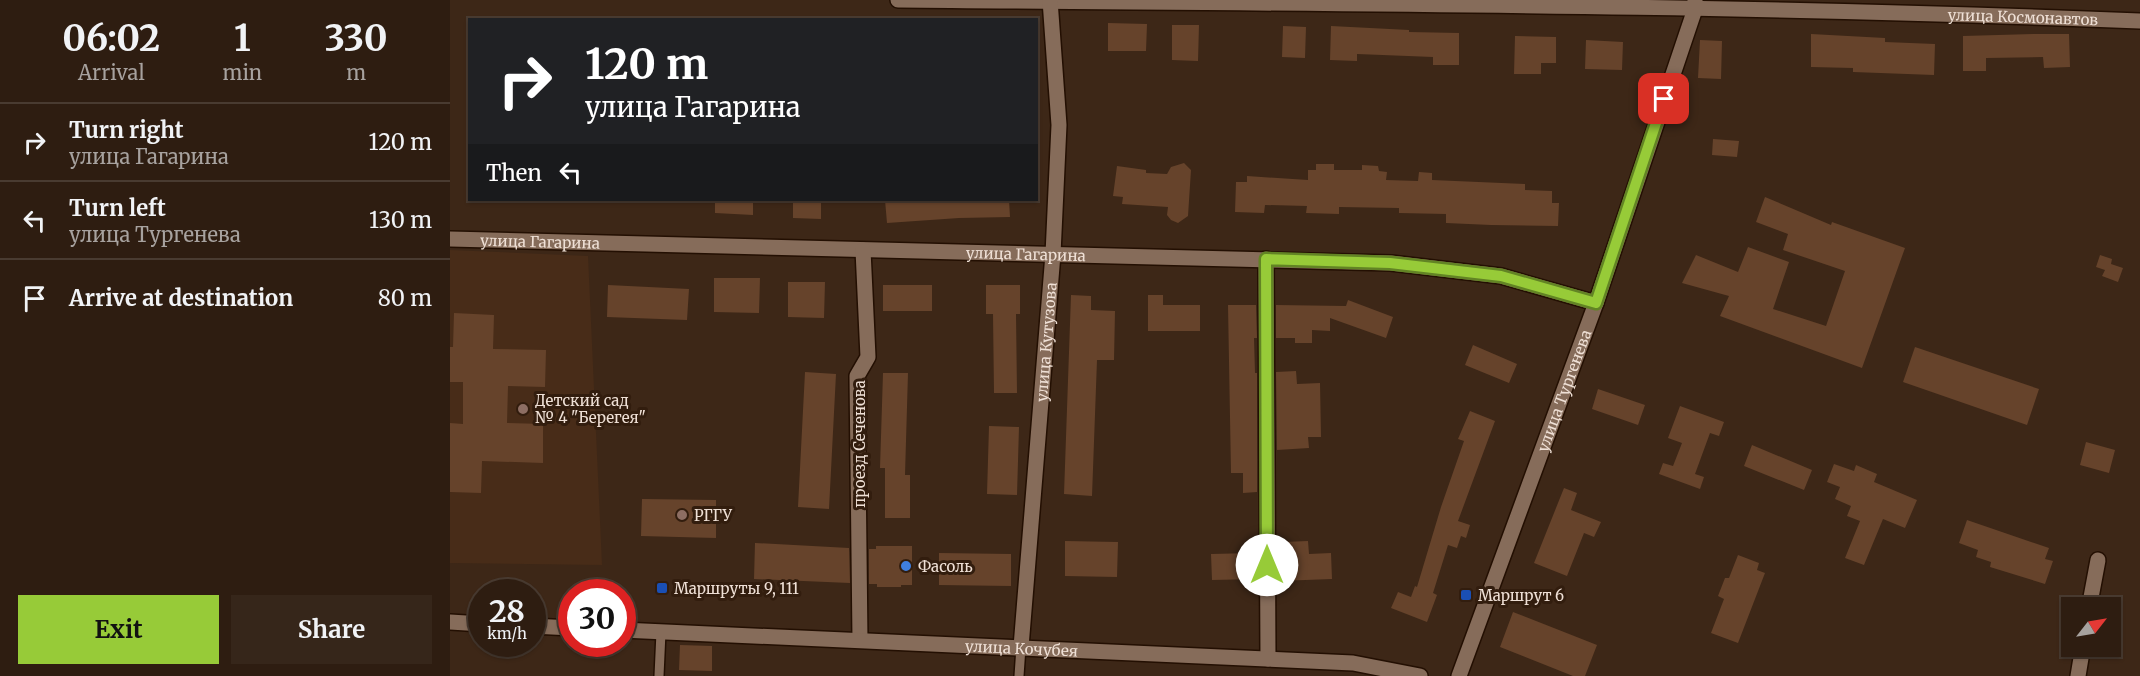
<!DOCTYPE html>
<meta charset="utf-8">
<style>
:root{--surface:#2e1d11;--page:#36261a;--text:#f1f3f6;--muted:#a7a29f;--line:#493b31;--accent:#97cb38}
body{margin:0;font-family:Merriweather,serif;background:var(--page);color:var(--text);height:100vh;display:flex;flex-direction:column;font-size:22px;white-space:nowrap}
*{box-sizing:border-box;margin:0}
p{font-size:20px;color:var(--muted)}
.icon{flex:none;width:33px;height:33px;fill:none;stroke:currentColor;stroke-width:2;stroke-linecap:round;stroke-linejoin:round}
.map{position:relative;flex:1;overflow:hidden}
.sheet{display:flex;flex-direction:column;background:var(--surface);width:450px}
.sheet>*{flex:none}
.top-card{position:absolute;left:18px;top:18px;width:570px;height:183px;border-radius:0px;box-shadow:0 2px 4px #0004,0 0 0 2px var(--line);background:#202124;color:#fff;overflow:hidden}
.needle{width:39px;rotate:59deg}
.buttons{position:absolute;left:1611px;top:597px;display:grid;gap:12px}
.buttons a{display:grid;place-items:center;width:60px;height:60px;border-radius:0px;background:var(--surface);box-shadow:0 2px 4px #0004,0 0 0 2px var(--line);font-size:30px}
.speed{position:absolute;left:18px;top:579px;display:flex;gap:12px;font-size:30px;font-weight:700;text-align:center}
.speed>*{display:grid;place-content:center;width:78px;height:78px;border-radius:50%;background:var(--surface);box-shadow:0 2px 4px #0004,0 0 0 2px var(--line);line-height:1}
.speed small{font-size:15px;font-weight:400}
.speed .limit{border:9px solid #d22;background:#fff;color:#111}
.pin{position:absolute;display:grid;place-items:center;width:51px;height:51px;color:#fff;margin:-26px;border-radius:12px;box-shadow:0 3px 9px #0006}
.me{position:absolute;width:66px;margin:-33px;rotate:0deg;stroke-linejoin:round;filter:drop-shadow(0 0 4px #0008)}
.turn{display:flex;align-items:center;gap:21px;height:126px;padding:0 18px;font-size:27px}
.turn .icon{width:78px;height:78px;stroke-width:2.5}
.turn b{display:block;font-size:42px;line-height:51px}
.then{display:flex;align-items:center;height:57px;padding:0 18px;background:#0003;gap:12px;font-size:22px}
.eta{display:flex;justify-content:space-evenly;align-items:center;height:102px;text-align:center}
.eta b{font-size:36px;font-weight:700;line-height:42px}
.action{display:flex;gap:12px;margin-top:auto;padding:12px 18px}
.action a{flex:1;height:69px;border-radius:0px;background:var(--accent);color:#111;font-size:24px;font-weight:700;line-height:69px;text-align:center}
.action a+a{background:var(--page);color:var(--text)}
ul{padding:0;list-style:none}
li{display:flex;align-items:center;gap:18px;height:78px;padding:0 18px;border-top:2px solid var(--line)}
li div{flex:1}
li b{display:block;font-size:22px}
li em{font-style:normal}
main{display:flex;flex:1;min-height:0}
.map>svg:first-child{display:block}
.built{fill:#482c18}
.building{fill:#66432b}
.lines{fill:none;stroke-linecap:round;stroke-linejoin:round}
.lane-casing{stroke:#230f02;stroke-width:12}
.street-casing{stroke:#230f02;stroke-width:18}
.secondary-casing{stroke:#230f02;stroke-width:18}
.lane{stroke:#866c5a;stroke-width:9}
.street{stroke:#866c5a;stroke-width:15}
.secondary{stroke:#866c5a;stroke-width:15}
.route-casing{stroke:#628424;stroke-width:15}
.route{stroke:#97cb38;stroke-width:10}
.education-dot{fill:#8d6e63;stroke:#321d0e;stroke-width:2}
.shop-dot{fill:#3f7fe0;stroke:#321d0e;stroke-width:2}
.transit-dot{fill:#1a4fb4;stroke:#321d0e;stroke-width:2}
.labels{text-anchor:middle;dominant-baseline:central;stroke-width:6;stroke-linejoin:round;paint-order:stroke}
.street-label{font-size:15px;fill:#efe0d6;stroke:#321d0e}
.poi-label{font-size:15px;fill:#efe0d6;stroke:#321d0e;text-anchor:start}
</style>
<main>
<section class="sheet">
<div class="eta">
<div><b>06:02</b><p>Arrival</p></div>
<div><b>1</b><p>min</p></div>
<div><b>330</b><p>m</p></div>
</div>
<ul>
<li><svg class="icon" aria-label="right" viewBox="0 0 24 24"><path d="M7 20v-9h11M14 6l5 5-5 5"/></svg><div><b>Turn right</b><p>улица Гагарина</p></div><em>120 m</em></li>
<li><svg class="icon" aria-label="left" viewBox="0 0 24 24"><path d="M17 20v-9H6M10 6l-5 5 5 5"/></svg><div><b>Turn left</b><p>улица Тургенева</p></div><em>130 m</em></li>
<li><svg class="icon" aria-label="arrive" viewBox="0 0 24 24"><path d="M6 21V4h12l-3 4 3 4H6"/></svg><div><b>Arrive at destination</b></div><em>80 m</em></li>
</ul>
<div class="action"><a>Exit</a><a>Share</a></div>
</section>
<div class="map">
<svg width="1690" height="676" viewBox="0 0 1690 676">
<rect width="100%" height="100%" fill="#3d2717"/>
<!-- built -->
<path class="built" d="M 0,250 L 138,256 L 152,565 L 0,563 Z"/>
<!-- building -->
<path class="building" d="M 658,23 L 697,24 L 696,51 L 658,51 Z
M 722,25 L 749,25 L 748,61 L 722,60 Z
M 833,26 L 856,27 L 855,58 L 832,57 Z
M 881,26 L 959,30 L 959,32 L 1009,33 L 1009,65 L 983,65 L 983,57 L 907,54 L 907,61 L 880,60 Z
M 1361,34 L 1435,38 L 1435,42 L 1485,44 L 1484,75 L 1403,72 L 1403,68 L 1361,67 Z
M 1583,34 L 1619,34 L 1620,67 L 1594,68 L 1593,57 L 1536,58 L 1536,71 L 1513,71 L 1513,36 Z
M 1065,36 L 1106,37 L 1106,63 L 1091,63 L 1091,74 L 1064,74 Z
M 1136,40 L 1173,42 L 1172,70 L 1135,69 Z
M 1250,40 L 1272,41 L 1271,79 L 1248,78 Z
M 1263,139 L 1289,141 L 1287,157 L 1262,155 Z
M 734,163 L 741,170 L 738,216 L 728,223 L 721,220 L 717,215 L 718,207 L 672,204 L 673,197 L 663,196 L 667,166 L 696,170 L 696,173 L 717,174 L 721,167 Z
M 866,164 L 884,164 L 884,170 L 912,170 L 912,165 L 928,166 L 929,171 L 937,172 L 936,180 L 968,181 L 969,172 L 982,173 L 982,180 L 1075,184 L 1075,190 L 1102,191 L 1102,203 L 1109,203 L 1108,226 L 1041,225 L 996,223 L 996,214 L 949,213 L 949,208 L 889,207 L 889,214 L 856,213 L 857,206 L 815,205 L 814,213 L 785,212 L 786,182 L 797,182 L 797,176 L 858,180 L 858,170 L 866,170 Z
M 1315,197 L 1381,225 L 1382,222 L 1455,248 L 1412,368 L 1270,316 L 1279,296 L 1232,283 L 1246,255 L 1288,272 L 1298,247 L 1339,262 L 1323,309 L 1376,326 L 1395,271 L 1333,250 L 1338,234 L 1306,222 Z
M 265,200 L 303,200 L 303,215 L 265,213 Z
M 343,200 L 371,200 L 371,219 L 343,218 Z
M 435,200 L 559,200 L 560,217 L 509,218 L 437,223 Z
M 1650,255 L 1662,259 L 1661,264 L 1673,268 L 1668,282 L 1652,276 L 1655,270 L 1646,267 Z
M 264,278 L 310,278 L 309,313 L 264,312 Z
M 338,282 L 375,282 L 374,318 L 338,317 Z
M 158,285 L 239,289 L 237,320 L 157,317 Z
M 433,285 L 482,285 L 482,311 L 433,311 Z
M 536,285 L 570,285 L 570,314 L 566,314 L 567,393 L 544,393 L 543,314 L 536,314 Z
M 621,295 L 641,296 L 641,310 L 665,311 L 664,360 L 647,360 L 642,496 L 614,494 Z
M 698,295 L 713,295 L 713,305 L 750,305 L 750,331 L 698,331 Z
M 898,300 L 943,317 L 936,338 L 880,318 L 880,331 L 862,330 L 862,343 L 845,343 L 845,338 L 826,338 L 826,305 L 896,306 Z
M 778,305 L 806,305 L 807,338 L 804,338 L 805,373 L 807,373 L 807,492 L 793,493 L 793,473 L 781,473 Z
M 4,313 L 44,315 L 43,349 L 96,350 L 95,387 L 58,386 L 57,423 L 93,424 L 93,463 L 32,461 L 31,493 L 0,492 L 0,423 L 13,424 L 13,382 L 0,382 L 0,347 L 3,347 Z
M 1023,345 L 1067,364 L 1059,383 L 1015,365 Z
M 1465,347 L 1589,389 L 1577,425 L 1453,382 Z
M 846,371 L 847,384 L 870,383 L 871,437 L 858,437 L 859,448 L 827,450 L 826,372 Z
M 355,372 L 386,374 L 379,509 L 348,507 Z
M 433,373 L 458,373 L 455,475 L 460,475 L 460,518 L 435,518 L 435,468 L 430,468 Z
M 1148,389 L 1195,405 L 1188,425 L 1142,409 Z
M 1230,406 L 1274,422 L 1269,436 L 1260,433 L 1245,474 L 1254,477 L 1250,489 L 1209,474 L 1213,463 L 1223,466 L 1232,443 L 1218,438 Z
M 1020,411 L 1045,421 L 1008,521 L 1020,525 L 1016,538 L 1011,536 L 1007,548 L 998,545 L 983,593 L 987,595 L 977,622 L 941,608 L 948,592 L 961,597 L 965,586 L 967,587 L 991,507 L 1014,441 L 1008,439 Z
M 539,426 L 569,427 L 567,495 L 537,494 Z
M 1636,442 L 1665,450 L 1659,473 L 1630,465 Z
M 1302,445 L 1362,470 L 1354,490 L 1294,466 Z
M 1384,464 L 1404,471 L 1406,465 L 1427,474 L 1424,482 L 1467,500 L 1455,528 L 1433,519 L 1414,565 L 1395,558 L 1410,521 L 1397,516 L 1401,506 L 1385,499 L 1390,487 L 1377,482 Z
M 1114,488 L 1127,493 L 1121,510 L 1151,522 L 1144,537 L 1134,533 L 1117,576 L 1084,563 Z
M 192,499 L 266,500 L 266,538 L 191,536 Z
M 1517,520 L 1599,548 L 1595,559 L 1603,561 L 1595,584 L 1540,567 L 1541,562 L 1526,557 L 1528,550 L 1509,543 Z
M 615,541 L 668,542 L 667,577 L 615,576 Z
M 858,541 L 859,554 L 881,553 L 882,579 L 829,581 L 827,559 L 834,559 L 833,542 Z
M 305,543 L 399,548 L 400,583 L 304,579 Z
M 426,546 L 462,546 L 462,585 L 451,585 L 451,587 L 427,587 L 427,584 L 419,584 L 419,549 L 426,549 Z
M 489,553 L 561,554 L 561,586 L 489,585 Z
M 804,553 L 804,560 L 808,560 L 808,579 L 762,580 L 761,554 Z
M 1288,555 L 1309,563 L 1307,570 L 1315,573 L 1288,643 L 1261,633 L 1274,599 L 1268,596 L 1275,578 L 1279,578 Z
M 1063,612 L 1147,645 L 1135,676 L 1123,676 L 1050,647 Z
M 230,645 L 262,646 L 262,671 L 229,670 Z"/>
<g class="lines">
<defs>
<path id="lane" d="M 209,676 L 211,632
M 569,676 L 571,647"/>
<g id="street">
<path id="s1" d="M 448,0 C 862,4 1276,4 1690,21"/>
<path id="s2" d="M 0,239 L 941,263 L 1051,276 L 1146,303"/>
<path d="M 816,259 L 818,659"/>
<path d="M 1639,608 L 1648,560"/>
<path d="M 410,640 L 407,376 L 418,357 L 413,250"/>
<path id="s3" d="M 571,647 L 603,254 L 609,125 L 600,0"/>
<path id="s4" d="M 1009,676 L 1146,303 L 1245,9 L 1245,0"/>
<path d="M 1628,676 L 1633,646"/>
</g>
<g id="secondary">
<path d="M 0,622 L 32,624"/>
<path d="M 82,626 L 122,628"/>
<path id="s5" d="M 172,630 L 903,663 L 970,676"/>
</g>
</defs>
<!-- lane casing -->
<use href="#lane" class="lane-casing"/>
<!-- street casing -->
<use href="#street" class="street-casing"/>
<!-- secondary casing -->
<use href="#secondary" class="secondary-casing"/>
<!-- lane -->
<use href="#lane" class="lane"/>
<!-- street -->
<use href="#street" class="street"/>
<!-- secondary -->
<use href="#secondary" class="secondary"/>
</g>
<g class="lines">
<defs>
<path id="route" d="M 817,565 L 816,259 L 940,263 L 1051,276 L 1146,303 L 1214,99"/>
</defs>
<!-- route casing -->
<use href="#route" class="route-casing"/>
<!-- route -->
<use href="#route" class="route"/>
</g>
<!-- markers -->
<g class="education-dot">
<circle cx="73" cy="409" r="6"/>
<circle cx="232" cy="515" r="6"/>
</g>
<circle class="shop-dot" cx="456" cy="566" r="6"/>
<g class="transit-dot">
<rect x="206" y="582" width="12" height="12" rx="3"/>
<rect x="1010" y="589" width="12" height="12" rx="3"/>
</g>
<g class="labels">
<!-- street labels -->
<g class="street-label">
<text stroke="none"><textPath href="#s1" startOffset="1125">улица Космонавтов</textPath></text>
<text stroke="none"><textPath href="#s2" startOffset="90">улица Гагарина</textPath></text>
<text stroke="none"><textPath href="#s2" startOffset="576">улица Гагарина</textPath></text>
<text stroke="none"><textPath href="#s3" startOffset="306">улица Кутузова</textPath></text>
<text stroke="none"><textPath href="#s4" startOffset="304">улица Тургенева</textPath></text>
<text transform="translate(409 444) rotate(-90)">проезд Сеченова</text>
<text stroke="none"><textPath href="#s5" startOffset="400">улица Кочубея</textPath></text>
</g>
<!-- poi labels -->
<g class="poi-label">
<text x="85" y="400">Детский сад<tspan x="85" dy="17">№ 4 "Берегея"</tspan></text>
<text x="244" y="515">РГГУ</text>
<text x="468" y="566">Фасоль</text>
<text x="224" y="588">Маршруты 9, 111</text>
<text x="1028" y="595">Маршрут 6</text>
</g>
</g>
</svg>
<div class="buttons">
<a><svg class="needle" viewBox="-14 -14 28 28"><path d="M0-13l5 13h-10z" fill="#e53935"/><path d="M0 13l5-13h-10z" fill="#a7a29f"/></svg></a>
</div>
<div class="speed"><div>28<small>km/h</small></div><div class="limit">30</div></div>
<div class="pin" style="left:1214px;top:99px;background:#d93025"><svg class="icon" aria-label="arrive" viewBox="0 0 24 24"><path d="M6 21V4h12l-3 4 3 4H6"/></svg></div>
<svg class="me" style="left:817px;top:565px" viewBox="-20 -20 40 40"><circle r="19" fill="#fff"/><path d="M0-13L10 11 0 6-10 11z" fill="#97cb38"/></svg>
<div class="top-card">
<div class="turn"><svg class="icon" aria-label="right" viewBox="0 0 24 24"><path d="M7 20v-9h11M14 6l5 5-5 5"/></svg><div><b>120 m</b>улица Гагарина</div></div>
<div class="then">Then<svg class="icon" aria-label="left" viewBox="0 0 24 24"><path d="M17 20v-9H6M10 6l-5 5 5 5"/></svg></div>
</div>
</div>
</main>
